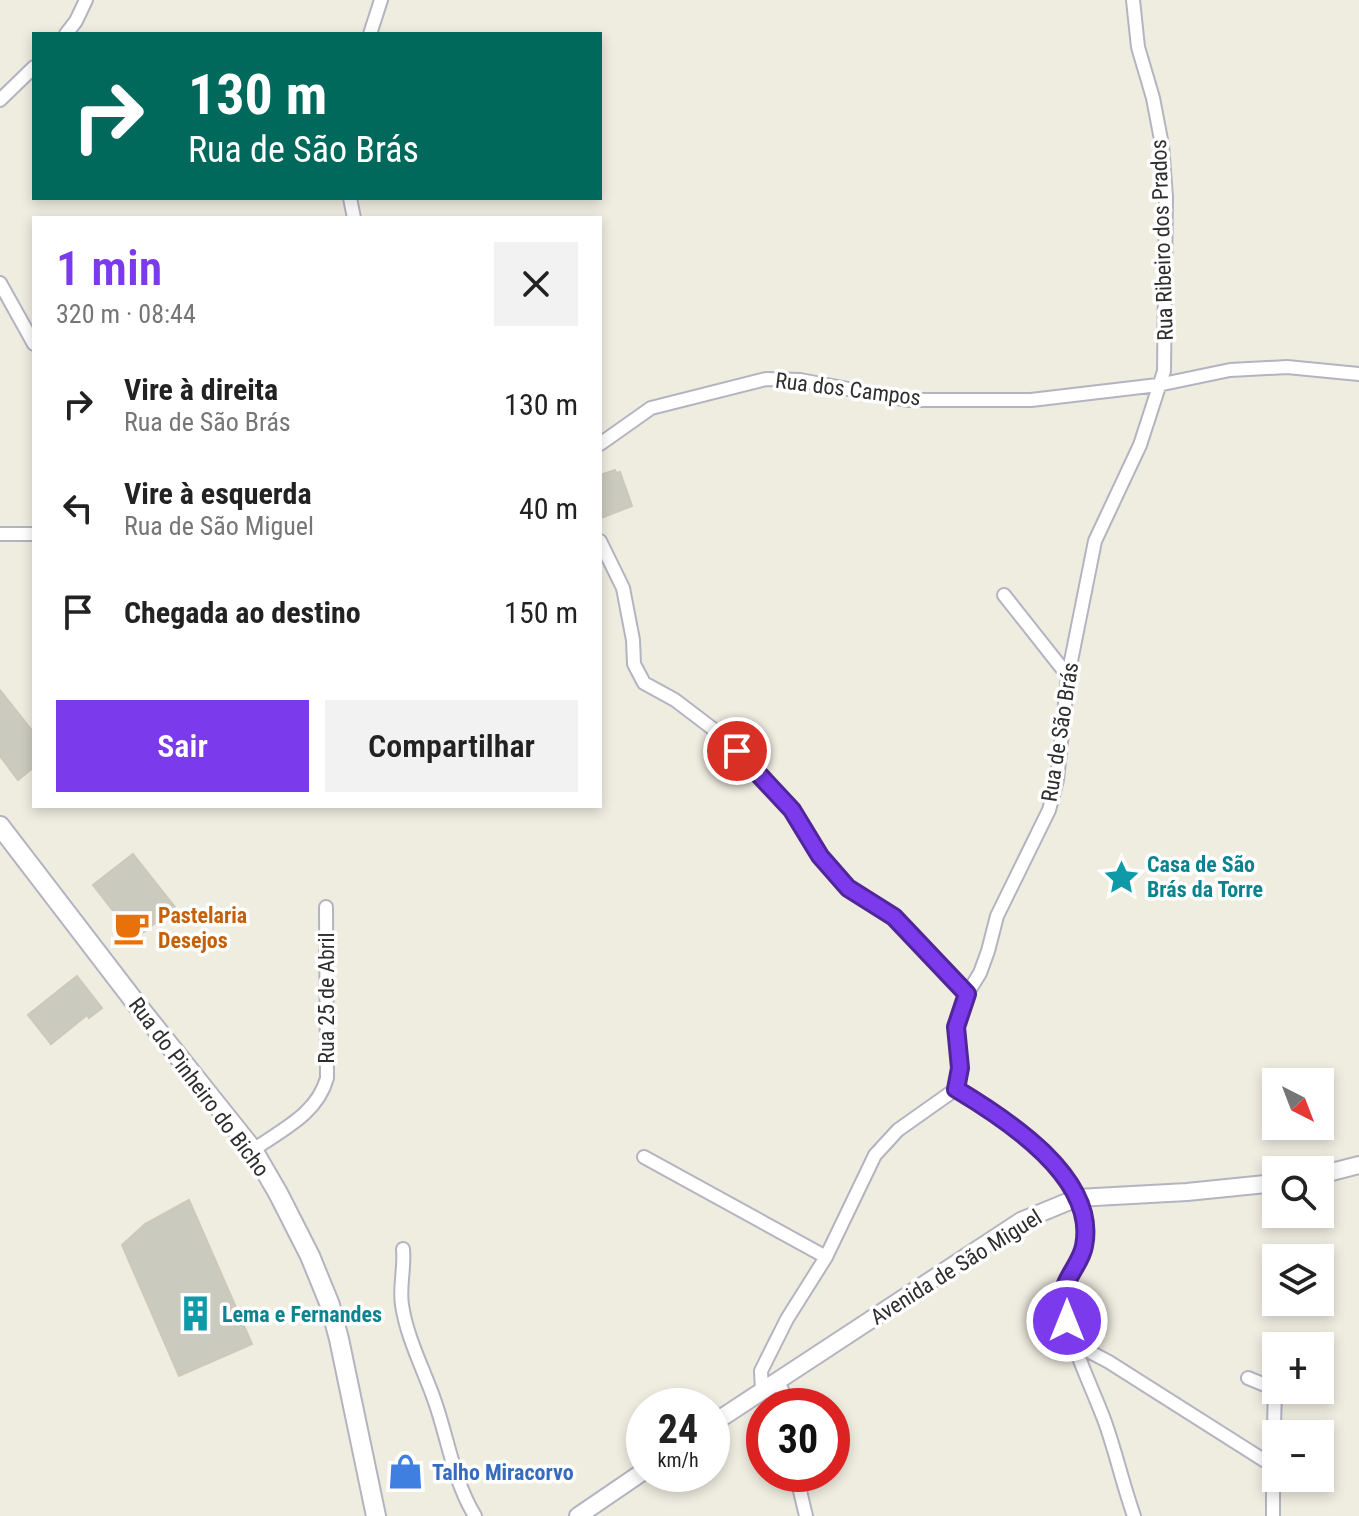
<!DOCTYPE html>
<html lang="pt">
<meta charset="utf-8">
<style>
:root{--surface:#fff;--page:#f2f2f2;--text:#222;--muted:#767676;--accent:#7c3aed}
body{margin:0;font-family:"Roboto Condensed",sans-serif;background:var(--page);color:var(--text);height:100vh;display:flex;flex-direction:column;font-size:30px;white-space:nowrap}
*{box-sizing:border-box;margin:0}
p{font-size:26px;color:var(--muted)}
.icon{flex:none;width:44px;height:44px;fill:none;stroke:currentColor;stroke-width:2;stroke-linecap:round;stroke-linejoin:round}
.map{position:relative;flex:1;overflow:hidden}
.side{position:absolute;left:32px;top:216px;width:570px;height:592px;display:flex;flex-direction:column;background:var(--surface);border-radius:0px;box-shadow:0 4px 12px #0003}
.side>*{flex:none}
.banner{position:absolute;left:32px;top:32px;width:570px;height:168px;border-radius:0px;box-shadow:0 4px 12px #0003;background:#00695c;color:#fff;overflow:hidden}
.needle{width:52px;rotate:138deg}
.buttons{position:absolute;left:1262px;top:1068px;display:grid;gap:16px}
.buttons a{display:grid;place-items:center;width:72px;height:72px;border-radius:0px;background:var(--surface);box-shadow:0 4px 12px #0003;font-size:40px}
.speed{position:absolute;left:626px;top:1388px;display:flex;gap:16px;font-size:40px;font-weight:700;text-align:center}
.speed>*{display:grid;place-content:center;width:104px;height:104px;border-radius:50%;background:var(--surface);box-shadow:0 4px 12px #0003;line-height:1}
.speed small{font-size:20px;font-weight:400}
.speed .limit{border:12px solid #d22;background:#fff;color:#111}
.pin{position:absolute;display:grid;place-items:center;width:68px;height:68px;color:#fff;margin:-34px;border:4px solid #fff;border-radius:50%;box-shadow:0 2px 8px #0007}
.me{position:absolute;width:88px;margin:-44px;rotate:0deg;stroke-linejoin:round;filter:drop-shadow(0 0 6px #0008)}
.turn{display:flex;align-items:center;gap:28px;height:168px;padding:0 24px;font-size:36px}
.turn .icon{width:104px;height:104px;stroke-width:2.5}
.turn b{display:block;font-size:56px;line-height:68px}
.round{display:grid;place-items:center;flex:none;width:84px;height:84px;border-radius:0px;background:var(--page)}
.headline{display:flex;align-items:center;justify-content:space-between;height:136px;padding:0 24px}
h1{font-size:48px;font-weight:600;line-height:60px;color:var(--accent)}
.primary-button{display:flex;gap:16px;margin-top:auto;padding:16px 24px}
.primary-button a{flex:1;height:92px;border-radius:0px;background:var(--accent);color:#fff;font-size:32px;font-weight:600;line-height:92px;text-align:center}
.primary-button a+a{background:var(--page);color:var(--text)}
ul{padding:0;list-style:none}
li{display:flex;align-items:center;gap:24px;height:104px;padding:0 24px}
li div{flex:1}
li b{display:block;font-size:30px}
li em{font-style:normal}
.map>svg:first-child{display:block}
.building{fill:#cbcabe;stroke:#cbc9b9;stroke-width:2}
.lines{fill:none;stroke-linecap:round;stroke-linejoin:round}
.minor-casing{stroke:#b4b4c1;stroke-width:16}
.tertiary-casing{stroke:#b4b4c1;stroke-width:20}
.secondary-casing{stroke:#b4b4c1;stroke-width:22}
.minor{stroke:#fff;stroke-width:12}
.tertiary{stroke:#fff;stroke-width:16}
.secondary{stroke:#fff;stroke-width:18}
.route-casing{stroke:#51269a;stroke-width:20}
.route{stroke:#7c3aed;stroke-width:14}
.labels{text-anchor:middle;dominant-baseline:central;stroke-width:7;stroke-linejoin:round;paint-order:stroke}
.street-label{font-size:22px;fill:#2e2e2e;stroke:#fff}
.culture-label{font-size:22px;font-weight:bold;fill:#0d838f;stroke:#fff;text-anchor:start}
.food-label{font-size:22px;font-weight:bold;fill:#c56008;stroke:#fff;text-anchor:start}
.shop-label{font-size:22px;font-weight:bold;fill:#366cbe;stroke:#fff;text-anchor:start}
</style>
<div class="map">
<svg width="1359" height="1516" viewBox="0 0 1359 1516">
<rect width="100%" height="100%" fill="#efece0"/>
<!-- building -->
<path class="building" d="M 615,470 L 616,473 L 620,472 L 632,506 L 601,518 L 600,475 Z
M 0,690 L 34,733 L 34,767 L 18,780 L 0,756 Z
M 133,854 L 175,907 L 135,939 L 93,885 Z
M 77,976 L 102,1008 L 89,1018 L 87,1015 L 51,1044 L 28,1015 Z
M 189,1200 L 252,1344 L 179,1376 L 122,1245 L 145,1224 Z"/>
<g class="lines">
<defs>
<path id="minor" d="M 66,34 L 76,21 L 86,0
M 370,34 L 381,0
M 0,100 L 34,67
M 350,198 L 354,218
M 0,283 L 34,344
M 600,444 L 651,408 L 766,379 L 800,380 L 907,400 L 1031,400 L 1158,385 L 1230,370 L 1287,367 L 1359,374
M 0,534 L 34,534
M 600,541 L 623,588 L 633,640 L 634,664 L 644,683 L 675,700 L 721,735 L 754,766 L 792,810 L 820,856 L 848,888 L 894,917 L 967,994
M 1004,595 L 1068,676
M 956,1089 C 1007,1120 1095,1176 1084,1245 C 1082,1263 1064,1277 1063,1295 C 1062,1301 1065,1308 1066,1313 C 1073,1351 1092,1387 1105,1422 C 1116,1453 1123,1485 1134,1516
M 253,1150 C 283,1129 317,1114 327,1078 L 326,907
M 644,1157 L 826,1257
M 403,1249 C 405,1268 399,1286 402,1305 C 407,1338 423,1368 434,1399 C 448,1438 453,1480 475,1516
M 1077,1345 L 1109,1362 L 1273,1466 L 1275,1389 L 1248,1378
M 777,1380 L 784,1394 L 786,1406
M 762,1390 L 761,1371 L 787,1319 L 826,1257 L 875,1155 L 898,1130 L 956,1089 L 960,1068 L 956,1027 L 967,994 L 980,973 L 988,951 L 997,916 L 1049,810 L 1057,780 L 1068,676 L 1095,541 L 1140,445 L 1164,371 L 1166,197 L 1162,145 L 1153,98 L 1138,47 L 1133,0
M 1273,1466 L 1273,1516
M 796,1474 L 806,1516"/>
<path id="tertiary" d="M 1320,1175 L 1359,1165
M 712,1424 L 1021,1221 L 1077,1198 L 1187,1192 L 1276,1183
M 578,1516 L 644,1471"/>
<path id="secondary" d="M 0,826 L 138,1006 L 253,1150 L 278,1193 L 310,1256 L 330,1305 L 339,1339 L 376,1516"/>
</defs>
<!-- minor casing -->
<use href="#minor" class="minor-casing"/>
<!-- tertiary casing -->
<use href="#tertiary" class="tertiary-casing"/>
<!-- secondary casing -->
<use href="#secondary" class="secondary-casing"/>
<!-- minor -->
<use href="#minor" class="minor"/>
<!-- tertiary -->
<use href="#tertiary" class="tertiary"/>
<!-- secondary -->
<use href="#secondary" class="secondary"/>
</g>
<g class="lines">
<defs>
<path id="route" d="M 737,751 L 792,810 L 820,856 L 848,888 L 894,917 L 967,994 L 956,1027 L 960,1068 L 956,1089 C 1006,1119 1098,1178 1084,1246 C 1081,1264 1063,1279 1063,1297 C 1063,1305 1066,1314 1067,1321"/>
</defs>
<!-- route casing -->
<use href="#route" class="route-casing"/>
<!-- route -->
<use href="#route" class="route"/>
</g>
<!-- icons -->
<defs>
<symbol id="sight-bare" viewBox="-9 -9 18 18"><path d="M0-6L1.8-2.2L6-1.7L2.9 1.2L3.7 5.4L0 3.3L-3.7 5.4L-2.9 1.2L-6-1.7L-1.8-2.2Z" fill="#0f9aa8" stroke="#fff" stroke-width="2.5" paint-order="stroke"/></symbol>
<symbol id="cafe-bare" viewBox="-9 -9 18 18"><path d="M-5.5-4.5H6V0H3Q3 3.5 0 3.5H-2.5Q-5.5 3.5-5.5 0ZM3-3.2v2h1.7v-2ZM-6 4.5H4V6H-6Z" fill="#e8710a" stroke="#fff" stroke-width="2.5" paint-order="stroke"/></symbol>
<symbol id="building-bare" viewBox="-9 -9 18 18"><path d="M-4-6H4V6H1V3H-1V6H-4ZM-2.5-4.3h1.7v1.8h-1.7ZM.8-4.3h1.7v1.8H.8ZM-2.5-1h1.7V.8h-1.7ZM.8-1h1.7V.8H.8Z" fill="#0f9aa8" stroke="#fff" stroke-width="2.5" paint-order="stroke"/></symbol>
<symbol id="shop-bare" viewBox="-9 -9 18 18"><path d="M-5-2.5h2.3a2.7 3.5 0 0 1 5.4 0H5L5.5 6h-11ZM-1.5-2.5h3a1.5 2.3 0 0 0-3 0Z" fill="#3f7fe0" stroke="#fff" stroke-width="2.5" paint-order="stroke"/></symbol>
</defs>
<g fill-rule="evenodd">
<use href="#sight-bare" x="1096" y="852" width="51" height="51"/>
<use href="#cafe-bare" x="106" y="902" width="51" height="51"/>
<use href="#building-bare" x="170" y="1288" width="51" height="51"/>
<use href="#shop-bare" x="380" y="1446" width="51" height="51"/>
</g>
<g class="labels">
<!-- street labels -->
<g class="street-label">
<text transform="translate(1162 240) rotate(-92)">Rua Ribeiro dos Prados</text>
<text transform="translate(848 389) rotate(7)">Rua dos Campos</text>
<text transform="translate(1060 732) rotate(-81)">Rua de São Brás</text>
<text transform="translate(326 998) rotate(-90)">Rua 25 de Abril</text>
<text transform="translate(199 1087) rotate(53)">Rua do Pinheiro do Bicho</text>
<text transform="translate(956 1267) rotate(-32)">Avenida de São Miguel</text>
</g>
<!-- culture labels -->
<g class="culture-label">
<text x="1147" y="864">Casa de São<tspan x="1147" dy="25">Brás da Torre</tspan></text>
<text x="222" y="1314">Lema e Fernandes</text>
</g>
<!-- food labels -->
<g class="food-label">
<text x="158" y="915">Pastelaria<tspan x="158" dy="25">Desejos</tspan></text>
</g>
<!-- shop labels -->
<g class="shop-label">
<text x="432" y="1472">Talho Miracorvo</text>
</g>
</g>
</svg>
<div class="buttons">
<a><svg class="needle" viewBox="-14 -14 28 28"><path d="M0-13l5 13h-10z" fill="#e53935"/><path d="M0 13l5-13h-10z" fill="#767676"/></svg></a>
<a><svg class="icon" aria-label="search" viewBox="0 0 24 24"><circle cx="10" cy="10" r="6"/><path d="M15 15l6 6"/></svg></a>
<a><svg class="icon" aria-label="layers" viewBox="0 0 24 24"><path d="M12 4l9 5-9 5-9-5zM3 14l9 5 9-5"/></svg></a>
<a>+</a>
<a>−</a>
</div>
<div class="speed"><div>24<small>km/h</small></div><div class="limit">30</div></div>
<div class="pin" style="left:737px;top:751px;background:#d93025"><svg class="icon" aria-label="arrive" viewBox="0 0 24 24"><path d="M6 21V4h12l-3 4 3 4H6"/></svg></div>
<svg class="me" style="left:1067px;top:1321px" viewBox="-20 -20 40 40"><circle r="17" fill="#7c3aed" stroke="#fff" stroke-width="3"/><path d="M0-11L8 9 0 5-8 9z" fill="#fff"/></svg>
<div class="banner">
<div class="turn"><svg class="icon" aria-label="right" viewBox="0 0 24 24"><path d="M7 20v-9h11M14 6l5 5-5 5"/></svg><div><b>130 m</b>Rua de São Brás</div></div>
</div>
<section class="side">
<div class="headline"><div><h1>1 min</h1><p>320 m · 08:44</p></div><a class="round"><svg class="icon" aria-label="close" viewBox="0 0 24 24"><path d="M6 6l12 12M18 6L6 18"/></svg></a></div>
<ul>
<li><svg class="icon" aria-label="right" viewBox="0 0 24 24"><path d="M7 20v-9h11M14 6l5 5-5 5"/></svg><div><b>Vire à direita</b><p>Rua de São Brás</p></div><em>130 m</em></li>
<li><svg class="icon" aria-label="left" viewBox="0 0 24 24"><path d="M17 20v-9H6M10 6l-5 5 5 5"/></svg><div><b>Vire à esquerda</b><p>Rua de São Miguel</p></div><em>40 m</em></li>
<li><svg class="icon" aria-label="arrive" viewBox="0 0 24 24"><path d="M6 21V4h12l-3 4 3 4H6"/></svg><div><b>Chegada ao destino</b></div><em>150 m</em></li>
</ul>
<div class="primary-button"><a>Sair</a><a>Compartilhar</a></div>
</section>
</div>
